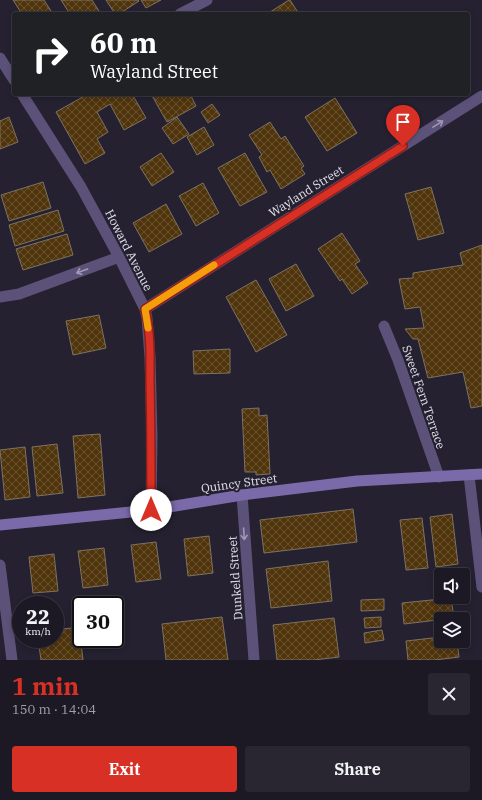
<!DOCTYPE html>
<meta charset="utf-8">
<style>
:root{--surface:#1c1925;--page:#292632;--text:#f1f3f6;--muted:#a0a0a7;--line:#3a3842;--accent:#d93025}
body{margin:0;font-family:"IBM Plex Serif",serif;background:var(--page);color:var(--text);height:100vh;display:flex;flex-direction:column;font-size:15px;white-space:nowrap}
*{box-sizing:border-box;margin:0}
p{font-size:13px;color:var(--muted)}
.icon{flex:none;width:22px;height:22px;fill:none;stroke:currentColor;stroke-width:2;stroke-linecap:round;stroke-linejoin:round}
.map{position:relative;height:660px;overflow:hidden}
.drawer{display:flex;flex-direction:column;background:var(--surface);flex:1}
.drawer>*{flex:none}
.banner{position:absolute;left:12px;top:12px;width:458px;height:84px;border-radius:4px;box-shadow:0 2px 6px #0003,0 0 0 1px var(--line);background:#202124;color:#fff;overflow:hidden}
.fabs{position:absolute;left:434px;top:568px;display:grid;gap:8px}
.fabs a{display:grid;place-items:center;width:36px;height:36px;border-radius:4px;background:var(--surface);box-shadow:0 2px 6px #0003,0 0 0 1px var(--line);font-size:20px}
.speed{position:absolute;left:12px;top:596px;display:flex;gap:8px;font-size:20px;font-weight:700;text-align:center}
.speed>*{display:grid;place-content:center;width:52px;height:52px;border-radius:50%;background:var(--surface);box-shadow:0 2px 6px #0003,0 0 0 1px var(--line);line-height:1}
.speed small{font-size:10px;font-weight:400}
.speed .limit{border:2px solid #111;border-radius:6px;background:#fff;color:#111}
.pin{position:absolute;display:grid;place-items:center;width:34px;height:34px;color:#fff;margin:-41px -17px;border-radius:50% 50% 50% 0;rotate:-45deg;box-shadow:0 0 4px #0007}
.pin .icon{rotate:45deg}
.me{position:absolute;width:44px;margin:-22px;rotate:0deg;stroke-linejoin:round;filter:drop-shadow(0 0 3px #0008)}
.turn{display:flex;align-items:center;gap:14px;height:84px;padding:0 12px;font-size:18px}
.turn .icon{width:52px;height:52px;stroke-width:2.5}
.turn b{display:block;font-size:28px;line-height:34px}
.round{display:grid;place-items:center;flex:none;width:42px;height:42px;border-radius:4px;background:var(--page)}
.head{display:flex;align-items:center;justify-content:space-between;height:68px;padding:0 12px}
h1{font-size:24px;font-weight:700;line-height:30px;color:var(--accent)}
.primary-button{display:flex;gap:8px;margin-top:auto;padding:8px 12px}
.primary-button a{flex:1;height:46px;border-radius:4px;background:var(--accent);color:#fff;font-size:16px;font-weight:700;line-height:46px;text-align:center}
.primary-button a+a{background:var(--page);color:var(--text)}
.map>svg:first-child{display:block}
.building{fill:url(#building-cross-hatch);stroke:#7e7261}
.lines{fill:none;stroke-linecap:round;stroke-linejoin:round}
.minor{stroke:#5c5279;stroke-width:11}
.secondary{stroke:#7b6aaa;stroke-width:11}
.oneway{stroke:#9f99b2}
.route-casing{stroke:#8d1f18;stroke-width:10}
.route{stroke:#d93025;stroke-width:7}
.slow{stroke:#f59e0b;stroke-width:7}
.labels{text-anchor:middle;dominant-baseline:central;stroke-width:4;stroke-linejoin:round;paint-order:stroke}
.street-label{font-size:12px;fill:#e2e0eb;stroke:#252131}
</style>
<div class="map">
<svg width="482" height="660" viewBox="0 0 482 660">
<defs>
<pattern id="building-cross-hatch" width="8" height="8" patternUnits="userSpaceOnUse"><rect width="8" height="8" fill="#50350c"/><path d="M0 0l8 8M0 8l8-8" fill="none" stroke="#695230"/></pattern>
</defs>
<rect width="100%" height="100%" fill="#252131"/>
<!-- building -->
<path class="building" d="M 13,0 L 44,0 L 53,14 L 22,14 Z
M 61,0 L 92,0 L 101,14 L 70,14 Z
M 106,0 L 138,0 L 139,1 L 119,14 L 115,14 Z
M 141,0 L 161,0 L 146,8 Z
M 290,0 L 299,14 L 267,14 L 289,0 Z
M 88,94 L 132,94 L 146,118 L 124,130 L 110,104 L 97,112 L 108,132 L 97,139 L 105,153 L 85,164 L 56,112 Z
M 151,94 L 190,94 L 196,106 L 167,122 Z
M 335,98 L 357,133 L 327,151 L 305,117 Z
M 212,104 L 220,115 L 208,123 L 201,112 Z
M 9,117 L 18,142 L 0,149 L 0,121 Z
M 177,117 L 189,134 L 173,144 L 162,128 Z
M 270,122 L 281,139 L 285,136 L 304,166 L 301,168 L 305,174 L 281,189 L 270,170 L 267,172 L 259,157 L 262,155 L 249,135 Z
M 204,127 L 214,145 L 197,155 L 187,137 Z
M 161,153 L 174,172 L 152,186 L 140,167 Z
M 245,153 L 267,192 L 240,206 L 218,168 Z
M 43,182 L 51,208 L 9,221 L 1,195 Z
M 203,183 L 219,213 L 196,226 L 179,196 Z
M 431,187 L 444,233 L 418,240 L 405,194 Z
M 166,204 L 182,234 L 149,252 L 133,223 Z
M 58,210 L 64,231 L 15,246 L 9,225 Z
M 342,233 L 360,261 L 355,264 L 368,283 L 352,294 L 342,279 L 340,281 L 318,249 Z
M 67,234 L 73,255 L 23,270 L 16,249 Z
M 482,245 L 482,406 L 471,408 L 463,372 L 428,378 L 418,339 L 413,339 L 405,329 L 424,328 L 420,307 L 405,309 L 399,279 L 413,278 L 413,273 L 463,265 L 460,253 Z
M 296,264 L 314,296 L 286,311 L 269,279 Z
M 256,280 L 287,335 L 256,352 L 226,297 Z
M 99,315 L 106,348 L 73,355 L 66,321 Z
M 230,349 L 230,373 L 194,374 L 193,351 Z
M 259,408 L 259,416 L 267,415 L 270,474 L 256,475 L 256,472 L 245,472 L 242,409 Z
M 100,434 L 105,495 L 78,498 L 73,436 Z
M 57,444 L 63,493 L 37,496 L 32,447 Z
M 25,447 L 30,497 L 5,500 L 0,450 Z
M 353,509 L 357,542 L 264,553 L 260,520 Z
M 452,514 L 458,564 L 436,567 L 430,517 Z
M 422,518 L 428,568 L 406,570 L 400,520 Z
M 209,536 L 213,573 L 188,576 L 184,539 Z
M 156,542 L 161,579 L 136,582 L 131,545 Z
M 104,548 L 108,585 L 83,588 L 78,551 Z
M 54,554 L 58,591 L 33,593 L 29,557 Z
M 328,561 L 332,601 L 271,608 L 266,569 Z
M 451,598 L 454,618 L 404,624 L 402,603 Z
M 384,599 L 384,610 L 361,611 L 361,600 Z
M 222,617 L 228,660 L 166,660 L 162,624 Z
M 381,617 L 381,627 L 365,628 L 364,618 Z
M 334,618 L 339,657 L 314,660 L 277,660 L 273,625 Z
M 79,627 L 83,660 L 41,660 L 38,639 L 55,639 L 55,630 Z
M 382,630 L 384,640 L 365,643 L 364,633 Z
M 441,637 L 441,641 L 457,641 L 459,657 L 435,660 L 408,660 L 406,641 Z"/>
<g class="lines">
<!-- minor -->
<path class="minor" d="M 180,14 L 207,0
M 0,58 L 14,80
M 22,94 L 81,187 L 119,257 L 145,309 L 147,318 L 150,357 L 152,437 L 151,510
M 0,297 L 19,294 L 119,257
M 145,309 L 482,96
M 384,326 L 398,360 L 439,477
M 469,475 L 482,587
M 242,495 L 254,660
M 0,565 L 12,660"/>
<!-- secondary -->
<path class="secondary" d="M 0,525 L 151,510 L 242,495 L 357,481 L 482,474"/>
</g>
<!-- one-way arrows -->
<defs><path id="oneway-shaft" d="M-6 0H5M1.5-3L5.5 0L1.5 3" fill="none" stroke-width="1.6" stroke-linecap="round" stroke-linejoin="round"/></defs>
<g class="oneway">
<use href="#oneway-shaft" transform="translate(438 124) rotate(-32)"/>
<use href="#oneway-shaft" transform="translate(82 271) rotate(160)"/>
<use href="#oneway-shaft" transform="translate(244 534) rotate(86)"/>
</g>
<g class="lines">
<defs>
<path id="route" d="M 151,510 C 151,467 151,424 150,382 C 150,358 151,332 145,309 L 403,146"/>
</defs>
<!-- route casing -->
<use href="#route" class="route-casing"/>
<!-- route -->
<use href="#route" class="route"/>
<!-- slow -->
<path class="slow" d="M 148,328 L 145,309 L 214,265"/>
</g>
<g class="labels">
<!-- street labels -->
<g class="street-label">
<text transform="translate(306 191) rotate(-32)">Wayland Street</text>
<text transform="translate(129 250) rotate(63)">Howard Avenue</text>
<text transform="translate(424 397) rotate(71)">Sweet Fern Terrace</text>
<text transform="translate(239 483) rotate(-8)">Quincy Street</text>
<text transform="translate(235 578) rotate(-94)">Dunkeld Street</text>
</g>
</g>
</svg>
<div class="fabs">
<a><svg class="icon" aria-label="sound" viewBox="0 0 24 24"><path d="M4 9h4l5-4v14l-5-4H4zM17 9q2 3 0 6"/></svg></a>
<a><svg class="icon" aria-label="layers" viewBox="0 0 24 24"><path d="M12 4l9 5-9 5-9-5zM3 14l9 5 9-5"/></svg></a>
</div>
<div class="speed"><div>22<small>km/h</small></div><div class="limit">30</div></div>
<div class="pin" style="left:403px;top:146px;background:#d93025"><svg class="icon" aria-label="arrive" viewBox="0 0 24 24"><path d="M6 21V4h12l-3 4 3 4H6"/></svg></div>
<svg class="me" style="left:151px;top:510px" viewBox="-20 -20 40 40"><circle r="19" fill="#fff"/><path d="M0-13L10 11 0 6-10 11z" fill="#d93025"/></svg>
<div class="banner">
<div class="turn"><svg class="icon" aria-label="right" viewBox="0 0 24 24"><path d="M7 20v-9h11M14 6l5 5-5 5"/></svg><div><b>60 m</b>Wayland Street</div></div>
</div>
</div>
<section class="drawer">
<div class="head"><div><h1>1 min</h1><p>150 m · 14:04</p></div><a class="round"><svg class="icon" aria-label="close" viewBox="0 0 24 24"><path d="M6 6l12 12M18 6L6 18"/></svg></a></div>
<div class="primary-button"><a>Exit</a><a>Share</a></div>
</section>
